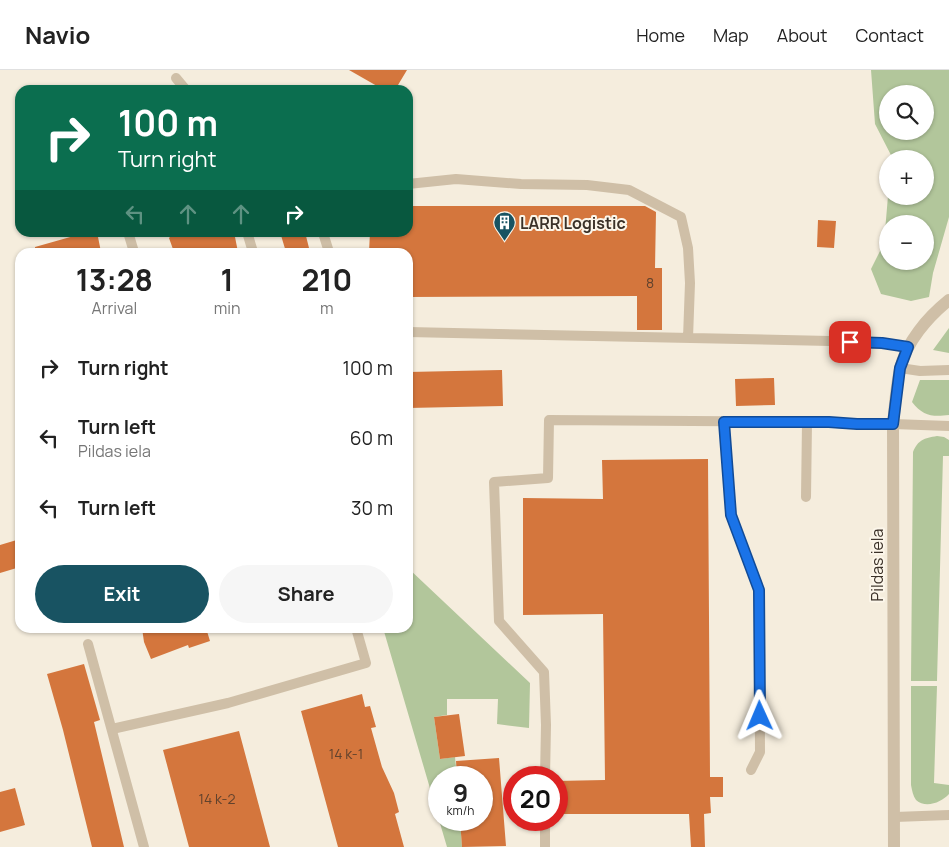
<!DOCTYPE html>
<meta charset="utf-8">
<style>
:root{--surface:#fff;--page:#f6f6f6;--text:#222;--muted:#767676;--line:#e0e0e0;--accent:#185362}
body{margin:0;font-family:Manrope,sans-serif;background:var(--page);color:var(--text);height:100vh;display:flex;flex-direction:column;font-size:19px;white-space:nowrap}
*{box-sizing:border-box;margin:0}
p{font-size:16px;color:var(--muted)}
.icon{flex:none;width:28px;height:28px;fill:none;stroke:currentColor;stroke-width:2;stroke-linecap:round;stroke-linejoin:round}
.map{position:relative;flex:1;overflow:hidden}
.side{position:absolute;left:15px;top:178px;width:398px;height:385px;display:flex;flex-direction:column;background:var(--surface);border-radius:15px;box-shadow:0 1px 4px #0004}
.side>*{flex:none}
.hud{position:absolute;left:15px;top:15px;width:398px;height:152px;border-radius:15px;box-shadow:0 1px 4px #0004;background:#0b6e4f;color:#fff;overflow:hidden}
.tools{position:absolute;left:879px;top:15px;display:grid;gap:10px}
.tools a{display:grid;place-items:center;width:55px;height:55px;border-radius:50%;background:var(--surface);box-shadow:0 1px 4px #0004;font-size:25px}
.speed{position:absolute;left:428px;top:696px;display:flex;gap:10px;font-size:25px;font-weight:700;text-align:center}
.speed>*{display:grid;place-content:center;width:65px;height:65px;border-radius:50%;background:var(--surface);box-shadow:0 1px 4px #0004;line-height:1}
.speed small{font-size:12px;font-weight:400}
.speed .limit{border:8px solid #d22;background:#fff;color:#111}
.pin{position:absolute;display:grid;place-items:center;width:42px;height:42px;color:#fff;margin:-21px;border-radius:10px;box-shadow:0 2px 8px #0006}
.me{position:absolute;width:55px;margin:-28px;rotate:359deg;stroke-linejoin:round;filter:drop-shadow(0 0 4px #0008)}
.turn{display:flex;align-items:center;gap:18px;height:105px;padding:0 20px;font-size:22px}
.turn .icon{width:65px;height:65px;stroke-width:2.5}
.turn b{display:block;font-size:35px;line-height:42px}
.lanes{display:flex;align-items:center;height:48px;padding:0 20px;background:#0003;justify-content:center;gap:25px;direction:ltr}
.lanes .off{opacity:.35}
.eta{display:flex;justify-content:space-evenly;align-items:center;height:85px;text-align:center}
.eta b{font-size:30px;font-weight:700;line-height:35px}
.button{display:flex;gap:10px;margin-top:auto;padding:10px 20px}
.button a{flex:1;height:58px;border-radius:30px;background:var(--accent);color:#fff;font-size:20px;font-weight:700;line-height:58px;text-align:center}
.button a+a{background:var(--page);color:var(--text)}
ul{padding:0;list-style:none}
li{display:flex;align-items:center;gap:15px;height:70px;padding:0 20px}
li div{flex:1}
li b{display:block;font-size:19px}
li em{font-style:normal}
header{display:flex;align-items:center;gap:30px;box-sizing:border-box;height:70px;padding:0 25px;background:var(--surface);border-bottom:1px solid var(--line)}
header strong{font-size:24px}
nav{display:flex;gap:28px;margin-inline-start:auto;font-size:18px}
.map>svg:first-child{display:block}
.green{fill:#b2c69b;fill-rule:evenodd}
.building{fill:#d4763d}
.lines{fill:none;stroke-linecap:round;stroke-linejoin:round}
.service{stroke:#cfbfa7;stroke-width:10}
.minor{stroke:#cfbfa7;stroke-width:12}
.route-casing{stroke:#114b97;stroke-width:12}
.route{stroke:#1a73e8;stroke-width:9}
.labels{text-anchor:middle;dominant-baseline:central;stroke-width:4;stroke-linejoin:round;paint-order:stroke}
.number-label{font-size:14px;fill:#61422d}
.poi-label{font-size:16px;font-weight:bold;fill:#3b3128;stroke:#fcf6ea;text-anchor:start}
.street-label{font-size:16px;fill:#3b3128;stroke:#fcf6ea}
</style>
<header>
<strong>Navio</strong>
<nav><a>Home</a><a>Map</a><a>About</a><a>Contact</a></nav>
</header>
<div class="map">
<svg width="949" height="777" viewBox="0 0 949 777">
<rect width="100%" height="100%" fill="#f5eddd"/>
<!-- green -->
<path class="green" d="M 871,0 L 949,0 L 949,147 L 933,203 L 929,227 L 911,231 L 881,224 L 871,199 L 884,173 L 888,126 L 925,126 L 925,89 L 893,89 L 875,54 ZM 888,24 L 925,24 L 925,61 L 888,61 ZM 888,154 L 925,154 L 925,191 L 888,191 Z
M 949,258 L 949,283 L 933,280 Z
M 920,310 L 949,310 L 949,345 C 932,347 923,346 912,332 Z
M 937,366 L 944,367 L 949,370 L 949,386 L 943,386 L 937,611 L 911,611 L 913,382 C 918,370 924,368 937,366 Z
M 408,498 L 530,613 L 529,658 L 497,654 L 498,629 L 447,629 L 447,645 L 434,647 L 440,689 L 455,687 L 457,707 L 439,708 L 439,749 L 383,558 L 408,558 Z
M 911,616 L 937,616 L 934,713 L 949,715 L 949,724 C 942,732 926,739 916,730 C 913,726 912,720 911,715 Z
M 439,750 L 460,750 L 462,777 L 447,777 Z"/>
<!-- building -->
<path class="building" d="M 349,0 L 407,0 L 395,20 L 384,20 Z
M 408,136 L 645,136 L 656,142 L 655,198 L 662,198 L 662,260 L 637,260 L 637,226 L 408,227 L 408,182 L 369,182 L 370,162 L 408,162 Z
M 818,150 L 836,151 L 834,178 L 817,177 Z
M 88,162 L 97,162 L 101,182 L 35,182 L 35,177 Z
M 169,162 L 234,162 L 238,182 L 174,182 L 169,168 L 170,167 Z
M 280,162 L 305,162 L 310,182 L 286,182 Z
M 502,300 L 503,336 L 408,338 L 408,302 Z
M 774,308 L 775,335 L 736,336 L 735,309 Z
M 708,389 L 710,707 L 723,707 L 723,727 L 710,727 L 711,743 L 704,744 L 705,777 L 691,777 L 689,744 L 556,744 L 556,711 L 605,710 L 603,544 L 523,545 L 523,428 L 603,429 L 602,390 Z
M 20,469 L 20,497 L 0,503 L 0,475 Z
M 142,558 L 206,558 L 210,571 L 189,578 L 188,575 L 151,589 L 144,572 Z
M 84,594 L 100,650 L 94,652 L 124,777 L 92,777 L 63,660 L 47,604 Z
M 362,624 L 365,637 L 370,636 L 376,657 L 371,658 L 382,697 L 394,723 L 399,742 L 395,744 L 404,777 L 338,777 L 301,641 Z
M 459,644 L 465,686 L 440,689 L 434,647 Z
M 239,661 L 270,777 L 189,777 L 163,680 Z
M 499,688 L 506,776 L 462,777 L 460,750 L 481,750 L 481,708 L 457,708 L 456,691 Z
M 15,718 L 25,755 L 0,762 L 0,722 Z"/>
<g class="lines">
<!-- service -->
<path class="service" d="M 176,8 L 186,20
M 408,114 L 456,109 L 521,114 L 587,115 L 629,120 L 681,147 L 688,178 L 690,213 L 688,268
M 128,162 L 134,182
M 247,162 L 253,182
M 325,162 L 324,166 L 329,182
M 408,262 L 875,272 L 908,277
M 900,298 L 920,301 L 949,300
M 724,352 L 731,445 L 759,520 L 760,682 L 751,700
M 806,427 L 807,353
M 88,574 L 144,777
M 112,659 L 228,633 L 366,593 L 356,558
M 545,708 L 546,655 L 544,602 L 499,551 L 494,412 L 548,408 L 549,350 L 829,352 L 844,354 L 893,354 L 949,356
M 895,747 L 949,745
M 545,777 L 545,750"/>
<!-- minor -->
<path class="minor" d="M 894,777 L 893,354 C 895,336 896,317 900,299 C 906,272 928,247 949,230"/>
</g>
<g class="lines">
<defs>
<path id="route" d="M 760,646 L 759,520 L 731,445 L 724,352 L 829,352 L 857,354 L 893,354 L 900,298 L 908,277 L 882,273 L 850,272"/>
</defs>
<!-- route casing -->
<use href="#route" class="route-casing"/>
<!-- route -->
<use href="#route" class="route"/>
</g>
<!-- icons -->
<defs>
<symbol id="building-pin" viewBox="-11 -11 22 30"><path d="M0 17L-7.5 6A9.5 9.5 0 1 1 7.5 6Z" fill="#185362" stroke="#fcf6ea"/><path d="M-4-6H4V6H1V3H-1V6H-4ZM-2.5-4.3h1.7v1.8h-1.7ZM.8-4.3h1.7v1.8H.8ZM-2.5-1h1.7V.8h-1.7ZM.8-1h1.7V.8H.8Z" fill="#fff"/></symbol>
</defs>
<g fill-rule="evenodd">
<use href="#building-pin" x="492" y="140" width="25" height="34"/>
</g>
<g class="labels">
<!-- number labels -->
<g class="number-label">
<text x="650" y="212">8</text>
<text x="346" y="683">14 k-1</text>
<text x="217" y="728">14 k-2</text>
</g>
<!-- poi labels -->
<g class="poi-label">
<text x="520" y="153">LARR Logistic</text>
</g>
<!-- street labels -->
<g class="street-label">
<text transform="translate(877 495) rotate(-90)">Pildas iela</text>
</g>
</g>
</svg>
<div class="tools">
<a><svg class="icon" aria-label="search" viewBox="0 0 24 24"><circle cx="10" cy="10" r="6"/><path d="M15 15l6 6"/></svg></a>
<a>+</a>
<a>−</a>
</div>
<div class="speed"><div>9<small>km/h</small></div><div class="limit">20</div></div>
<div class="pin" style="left:850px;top:272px;background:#d93025"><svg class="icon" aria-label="arrive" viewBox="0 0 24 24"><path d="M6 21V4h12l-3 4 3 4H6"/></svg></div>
<svg class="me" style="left:760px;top:646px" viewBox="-20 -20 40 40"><path d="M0-17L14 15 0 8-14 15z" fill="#1a73e8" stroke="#fff" stroke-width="4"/></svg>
<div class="hud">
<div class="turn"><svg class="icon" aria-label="right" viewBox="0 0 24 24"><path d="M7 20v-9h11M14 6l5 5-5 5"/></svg><div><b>100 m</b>Turn right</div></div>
<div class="lanes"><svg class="icon off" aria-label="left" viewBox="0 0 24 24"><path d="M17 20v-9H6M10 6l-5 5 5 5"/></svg><svg class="icon off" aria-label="ahead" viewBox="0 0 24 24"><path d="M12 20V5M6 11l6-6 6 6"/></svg><svg class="icon off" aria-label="ahead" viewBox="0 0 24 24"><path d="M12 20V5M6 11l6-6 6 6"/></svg><svg class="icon" aria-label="right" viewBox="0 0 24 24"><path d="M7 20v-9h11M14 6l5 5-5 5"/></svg></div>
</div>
<section class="side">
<div class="eta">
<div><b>13:28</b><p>Arrival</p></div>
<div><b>1</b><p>min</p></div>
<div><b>210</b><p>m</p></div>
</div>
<ul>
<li><svg class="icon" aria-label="right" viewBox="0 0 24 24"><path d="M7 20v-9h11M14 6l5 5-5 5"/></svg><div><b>Turn right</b></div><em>100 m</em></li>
<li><svg class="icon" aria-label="left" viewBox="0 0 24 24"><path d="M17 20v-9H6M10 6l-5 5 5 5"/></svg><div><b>Turn left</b><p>Pildas iela</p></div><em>60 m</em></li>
<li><svg class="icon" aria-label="left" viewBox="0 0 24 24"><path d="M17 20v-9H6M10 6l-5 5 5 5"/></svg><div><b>Turn left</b></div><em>30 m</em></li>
</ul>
<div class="button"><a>Exit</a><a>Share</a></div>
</section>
</div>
